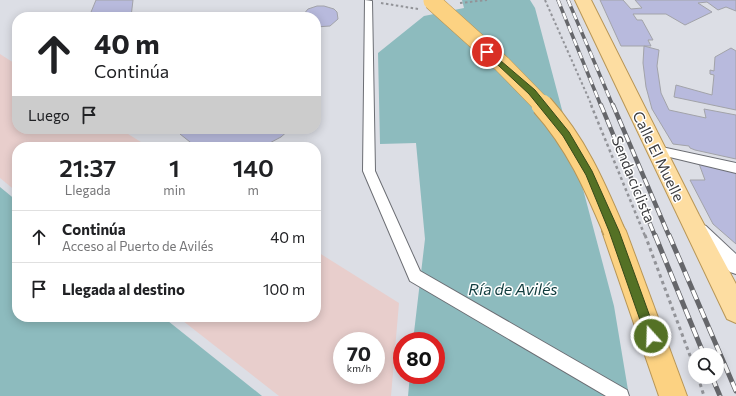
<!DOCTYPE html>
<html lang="es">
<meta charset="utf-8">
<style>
:root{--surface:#fff;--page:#f2f2f2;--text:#202124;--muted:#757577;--line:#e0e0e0}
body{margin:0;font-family:Commissioner,sans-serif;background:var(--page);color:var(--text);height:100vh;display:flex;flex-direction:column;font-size:15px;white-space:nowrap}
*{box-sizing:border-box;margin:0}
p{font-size:13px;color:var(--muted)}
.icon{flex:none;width:22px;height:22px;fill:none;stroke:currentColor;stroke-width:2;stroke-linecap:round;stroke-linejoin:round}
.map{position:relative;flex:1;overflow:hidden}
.sheet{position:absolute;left:12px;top:142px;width:309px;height:180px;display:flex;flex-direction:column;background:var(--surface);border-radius:16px;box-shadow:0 2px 10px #0003}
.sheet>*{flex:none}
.guide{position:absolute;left:12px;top:12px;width:309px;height:122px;border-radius:16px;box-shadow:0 2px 10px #0003;background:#fff;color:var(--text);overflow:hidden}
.buttons{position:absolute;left:688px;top:348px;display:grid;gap:8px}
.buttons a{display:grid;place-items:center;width:36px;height:36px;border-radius:50%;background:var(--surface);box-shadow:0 2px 10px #0003;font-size:20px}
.speed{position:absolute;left:333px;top:332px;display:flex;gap:8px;font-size:20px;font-weight:700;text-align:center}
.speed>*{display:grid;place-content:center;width:52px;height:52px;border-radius:50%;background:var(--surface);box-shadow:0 2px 10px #0003;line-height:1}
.speed small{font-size:10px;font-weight:400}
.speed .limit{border:6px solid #d22;background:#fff;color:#111}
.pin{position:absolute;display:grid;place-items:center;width:34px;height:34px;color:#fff;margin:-17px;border:2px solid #fff;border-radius:50%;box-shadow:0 1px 4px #0007}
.me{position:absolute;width:44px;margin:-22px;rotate:340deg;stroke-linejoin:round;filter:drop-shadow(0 0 3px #0008)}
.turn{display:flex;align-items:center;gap:14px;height:84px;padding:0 16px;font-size:18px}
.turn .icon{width:52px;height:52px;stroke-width:2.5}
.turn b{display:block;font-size:28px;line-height:34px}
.then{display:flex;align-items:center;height:38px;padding:0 16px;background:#0003;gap:8px;font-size:15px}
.eta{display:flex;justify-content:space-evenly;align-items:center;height:68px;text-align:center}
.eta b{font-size:24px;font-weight:600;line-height:28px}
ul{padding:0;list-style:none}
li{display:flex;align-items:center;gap:12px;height:52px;padding:0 16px;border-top:1px solid var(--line)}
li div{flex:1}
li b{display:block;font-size:15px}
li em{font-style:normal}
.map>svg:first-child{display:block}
.industrial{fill:#e8cecc;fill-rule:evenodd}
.water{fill:#8dbbbe}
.building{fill:#b8badd;stroke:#a2a3a9}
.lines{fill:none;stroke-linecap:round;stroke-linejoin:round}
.pedestrian-casing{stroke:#6c6e74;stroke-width:2}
.minor-casing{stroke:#6c6e74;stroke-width:2}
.primary-casing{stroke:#b89656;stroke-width:2}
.trunk-casing{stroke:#b89656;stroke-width:2}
.path-far2{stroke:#929398;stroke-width:2;stroke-dasharray:2.5 2.5;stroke-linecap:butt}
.path-far1{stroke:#929398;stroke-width:2.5;stroke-dasharray:3 3;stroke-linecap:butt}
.path{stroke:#929398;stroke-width:3;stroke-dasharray:3.5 3.5;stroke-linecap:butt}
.pedestrian{fill:#fff;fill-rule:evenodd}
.minor{fill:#fff;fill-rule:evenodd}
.primary{fill:#fddda1;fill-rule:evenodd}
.trunk{fill:#fcd282;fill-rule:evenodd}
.rail-far2-casing{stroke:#65666a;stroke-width:3.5}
.rail-far1-casing{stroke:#65666a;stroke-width:4.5}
.rail-casing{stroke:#65666a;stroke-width:5}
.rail-far2{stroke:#fff;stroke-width:2.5;stroke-dasharray:7;stroke-linecap:butt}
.rail-far1{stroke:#fff;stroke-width:3;stroke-dasharray:8;stroke-linecap:butt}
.rail{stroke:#fff;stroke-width:3.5;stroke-dasharray:10;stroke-linecap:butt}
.trunk-bridge-far1-casing{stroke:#b89656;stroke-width:18;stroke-linecap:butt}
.trunk-bridge-casing{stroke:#b89656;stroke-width:23;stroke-linecap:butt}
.trunk-bridge-far1{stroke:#fcd282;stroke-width:17}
.trunk-bridge{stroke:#fcd282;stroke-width:21}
.route{fill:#547125;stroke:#374918}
.labels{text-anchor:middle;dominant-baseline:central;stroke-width:3;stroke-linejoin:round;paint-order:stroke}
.street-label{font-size:15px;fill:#3b3c3f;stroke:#fff}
.water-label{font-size:16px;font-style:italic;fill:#103c3e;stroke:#fff}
</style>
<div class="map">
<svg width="736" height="396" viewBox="0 0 736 396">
<rect width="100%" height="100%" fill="#dcdee5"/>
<!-- industrial -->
<path class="industrial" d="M 0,54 L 17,65 L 17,129 L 120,129 L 149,147 L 17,147 L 17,192 L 0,178 Z
M 316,251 L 399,303 L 391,396 L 279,396 L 178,317 L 316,317 ZM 342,341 L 376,341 L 376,375 L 342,375 Z"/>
<!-- water -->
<path class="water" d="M 462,0 L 530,0 L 535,8 L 614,306 L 629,396 L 408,396 L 410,375 L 436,375 L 436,341 L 413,341 L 425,239 L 416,143 L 380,144 L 378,53 L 424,16 L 464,8 Z
M 0,187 L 17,201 L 17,317 L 163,317 L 262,396 L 0,396 Z"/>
<!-- building -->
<path class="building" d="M 96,0 L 133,0 L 131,17 L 89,17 Z
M 600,0 L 623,0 L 631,9 L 642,8 L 635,0 L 736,0 L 736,11 L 726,7 L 718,10 L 707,2 L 698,3 L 712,12 L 685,25 L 666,14 L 633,14 L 637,20 L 642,20 L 653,40 L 648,40 L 651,46 L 621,46 Z
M 317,6 L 324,6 L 334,9 L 337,12 L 338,19 L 330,26 L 316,27 L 316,17 L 303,17 L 303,15 L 308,9 Z
M 644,46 L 659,50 L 657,66 L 661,93 L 669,110 L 706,118 L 704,109 L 736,115 L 736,159 L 695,150 L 690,148 L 689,146 L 673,144 L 652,109 L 646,87 L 643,63 Z
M 731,48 L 736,51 L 736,110 L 674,97 L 676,85 L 712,95 L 714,75 L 710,74 L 710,70 L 714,71 L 715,57 Z
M 177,129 L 290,129 L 281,137 L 262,147 L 198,147 L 195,146 L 180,134 Z
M 698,161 L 736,171 L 736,244 L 713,224 L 690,180 L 705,180 Z"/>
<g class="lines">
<defs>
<path id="pedestrian" d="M 365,0 L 372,1 L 375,171 L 420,271 L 627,390 L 629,396 L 606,396 L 410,281 L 363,171 Z
M 657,146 L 736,163 L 736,173 L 653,153 L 651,150 L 653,147 Z"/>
<path id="minor" d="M 700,224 L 706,226 L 736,254 L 736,274 L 730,272 L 694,236 L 692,231 L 694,226 Z"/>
<path id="primary" d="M 575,0 L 591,0 L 699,215 L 736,284 L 736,323 L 727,319 Z"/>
<path id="trunk" d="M 614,221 L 622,224 L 626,231 L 687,396 L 659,396 L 602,231 L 606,224 Z"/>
</defs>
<!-- pedestrian casing -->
<use href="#pedestrian" class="pedestrian-casing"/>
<!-- minor casing -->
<use href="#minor" class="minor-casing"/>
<!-- primary casing -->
<use href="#primary" class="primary-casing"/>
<!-- trunk casing -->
<use href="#trunk" class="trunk-casing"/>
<!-- path-far2 -->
<path class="path-far2" d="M 545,0 L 592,106
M 381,3 L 418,9
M 460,3 L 487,0"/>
<!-- path-far1 -->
<path class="path-far1" d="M 591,105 L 645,236"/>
<!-- path -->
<path class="path" d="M 645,235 L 695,369
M 698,377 L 704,396"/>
<!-- pedestrian -->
<use href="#pedestrian" class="pedestrian"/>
<!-- minor -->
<use href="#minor" class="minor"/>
<!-- primary -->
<use href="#primary" class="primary"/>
<!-- trunk -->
<use href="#trunk" class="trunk"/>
<defs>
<path id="rail-far2" d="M 558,0 L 601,106
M 568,0 L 613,106"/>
<path id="rail-far1" d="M 601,105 L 655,236
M 613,105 L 669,236"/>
<path id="rail" d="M 655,235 L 704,355
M 669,235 L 736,391
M 712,377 L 720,396"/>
</defs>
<!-- rail-far2 casing -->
<use href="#rail-far2" class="rail-far2-casing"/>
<!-- rail-far1 casing -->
<use href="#rail-far1" class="rail-far1-casing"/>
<!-- rail casing -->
<use href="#rail" class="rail-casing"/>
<!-- rail-far2 -->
<use href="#rail-far2" class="rail-far2"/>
<!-- rail-far1 -->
<use href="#rail-far1" class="rail-far1"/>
<!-- rail -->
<use href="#rail" class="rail"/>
<defs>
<path id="trunk-bridge-far1" d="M 432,1 L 502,64 L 543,106"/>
<path id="trunk-bridge" d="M 542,105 C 576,143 594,184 614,231"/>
</defs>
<!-- trunk-bridge-far1 casing -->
<use href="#trunk-bridge-far1" class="trunk-bridge-far1-casing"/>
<!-- trunk-bridge casing -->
<use href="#trunk-bridge" class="trunk-bridge-casing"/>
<!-- trunk-bridge-far1 -->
<use href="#trunk-bridge-far1" class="trunk-bridge-far1"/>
<!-- trunk-bridge -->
<use href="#trunk-bridge" class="trunk-bridge"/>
</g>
<!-- route -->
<path class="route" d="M 487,49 L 535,90 L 569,132 L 592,171 L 619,231 L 657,336 L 655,340 L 651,342 L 647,340 L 609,231 L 586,175 L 563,136 L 529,94 L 485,53 L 485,50 Z"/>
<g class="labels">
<!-- street labels -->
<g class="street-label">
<text transform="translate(659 156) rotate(64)">Calle El Muelle</text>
<text transform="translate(634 179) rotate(68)">Senda ciclista</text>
</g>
<!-- water labels -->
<g class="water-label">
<text x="513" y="288">Ría de Avilés</text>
</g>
</g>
</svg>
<div class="buttons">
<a><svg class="icon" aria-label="search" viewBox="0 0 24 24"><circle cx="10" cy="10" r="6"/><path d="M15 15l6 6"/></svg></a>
</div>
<div class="speed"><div>70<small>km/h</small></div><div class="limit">80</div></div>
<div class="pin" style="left:487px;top:52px;background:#d93025"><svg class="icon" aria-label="arrive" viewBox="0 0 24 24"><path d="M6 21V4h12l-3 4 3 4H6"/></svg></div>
<svg class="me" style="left:651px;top:336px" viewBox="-20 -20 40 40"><circle r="17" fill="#547125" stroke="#fff" stroke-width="3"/><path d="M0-11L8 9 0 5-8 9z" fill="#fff"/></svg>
<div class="guide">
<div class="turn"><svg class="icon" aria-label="ahead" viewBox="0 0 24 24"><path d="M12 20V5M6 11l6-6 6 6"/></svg><div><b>40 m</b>Continúa</div></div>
<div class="then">Luego<svg class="icon" aria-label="arrive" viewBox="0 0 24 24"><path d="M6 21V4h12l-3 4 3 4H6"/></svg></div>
</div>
<section class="sheet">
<div class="eta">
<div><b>21:37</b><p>Llegada</p></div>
<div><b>1</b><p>min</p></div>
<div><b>140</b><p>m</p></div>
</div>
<ul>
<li><svg class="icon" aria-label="ahead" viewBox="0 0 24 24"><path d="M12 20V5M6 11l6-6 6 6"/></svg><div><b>Continúa</b><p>Acceso al Puerto de Avilés</p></div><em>40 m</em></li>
<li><svg class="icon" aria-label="arrive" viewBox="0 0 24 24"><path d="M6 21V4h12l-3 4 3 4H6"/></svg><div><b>Llegada al destino</b></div><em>100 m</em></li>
</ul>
</section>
</div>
